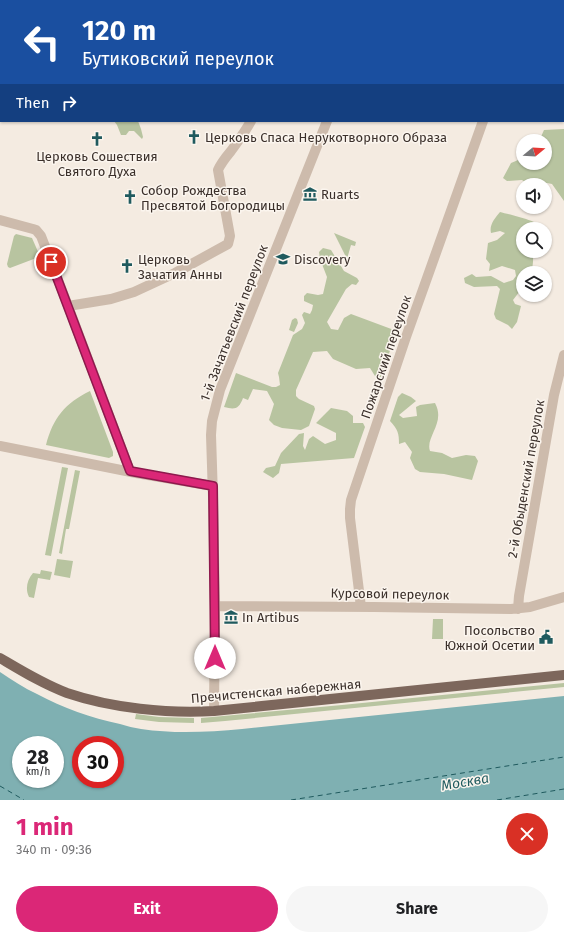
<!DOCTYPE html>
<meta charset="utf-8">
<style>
:root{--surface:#fff;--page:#f6f6f6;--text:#202124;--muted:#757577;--accent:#db2777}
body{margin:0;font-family:"Fira Sans",sans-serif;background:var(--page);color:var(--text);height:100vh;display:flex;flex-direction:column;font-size:15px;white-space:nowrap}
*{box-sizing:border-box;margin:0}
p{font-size:13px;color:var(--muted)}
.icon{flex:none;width:22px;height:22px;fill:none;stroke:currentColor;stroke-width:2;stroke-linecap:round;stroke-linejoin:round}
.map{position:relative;height:800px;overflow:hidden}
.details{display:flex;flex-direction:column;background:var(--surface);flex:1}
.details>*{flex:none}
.banner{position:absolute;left:0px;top:0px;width:564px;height:122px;box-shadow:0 1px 3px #0004;background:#1a4fa0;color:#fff;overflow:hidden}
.needle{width:26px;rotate:72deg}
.tools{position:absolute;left:516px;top:134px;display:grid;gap:8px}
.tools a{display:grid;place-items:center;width:36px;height:36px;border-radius:50%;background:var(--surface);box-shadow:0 1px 3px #0004;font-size:20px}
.speed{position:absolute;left:12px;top:736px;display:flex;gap:8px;font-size:20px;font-weight:700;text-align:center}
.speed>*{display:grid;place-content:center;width:52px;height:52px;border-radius:50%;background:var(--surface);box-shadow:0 1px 3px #0004;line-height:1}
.speed small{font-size:10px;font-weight:400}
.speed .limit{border:6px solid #d22;background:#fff;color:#111}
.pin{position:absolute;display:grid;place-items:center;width:34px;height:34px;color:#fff;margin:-17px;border:2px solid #fff;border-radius:50%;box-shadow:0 1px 4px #0007}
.me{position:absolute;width:44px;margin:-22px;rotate:0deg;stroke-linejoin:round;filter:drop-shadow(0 0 3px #0008)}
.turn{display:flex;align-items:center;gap:14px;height:84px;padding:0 16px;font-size:18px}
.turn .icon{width:52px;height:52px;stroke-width:2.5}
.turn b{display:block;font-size:28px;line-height:34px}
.then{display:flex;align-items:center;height:38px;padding:0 16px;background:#0003;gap:8px;font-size:15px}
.round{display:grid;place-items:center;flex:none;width:42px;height:42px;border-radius:21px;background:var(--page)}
.headline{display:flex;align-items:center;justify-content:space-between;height:68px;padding:0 16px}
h1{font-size:24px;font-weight:700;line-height:30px;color:var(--accent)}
.button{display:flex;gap:8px;margin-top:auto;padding:8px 16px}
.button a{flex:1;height:46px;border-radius:24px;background:var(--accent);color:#fff;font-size:16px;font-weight:700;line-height:46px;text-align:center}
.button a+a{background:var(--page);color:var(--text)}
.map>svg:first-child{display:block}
.green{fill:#b8c4a0}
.water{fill:#7fb0b2;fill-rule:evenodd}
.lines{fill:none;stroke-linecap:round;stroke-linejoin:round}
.ferry{stroke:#1f5a5e;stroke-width:1;stroke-dasharray:5 4;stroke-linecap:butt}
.minor{stroke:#cdbbac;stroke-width:10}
.major{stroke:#7d675c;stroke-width:10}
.route-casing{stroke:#8e194d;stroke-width:10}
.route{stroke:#db2777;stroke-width:7}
.labels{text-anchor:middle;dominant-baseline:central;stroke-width:3;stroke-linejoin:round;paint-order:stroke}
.poi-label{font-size:13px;fill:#3b302b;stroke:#fbf5ee;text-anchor:start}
.street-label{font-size:13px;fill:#3b302b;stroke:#fbf5ee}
.water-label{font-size:14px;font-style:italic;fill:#1f5a5e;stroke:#fbf5ee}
</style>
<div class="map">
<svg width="564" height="800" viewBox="0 0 564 800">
<rect width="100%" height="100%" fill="#f4ebe1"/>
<!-- green -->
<path class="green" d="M 114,121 L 138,121 L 141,129 L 143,137 L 142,139 L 134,131 L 129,131 L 126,135 L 121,135 L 117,125 Z
M 564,129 L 564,201 L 552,184 L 547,183 L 541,185 L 529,185 L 522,180 L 507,181 L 503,178 L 511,163 L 523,158 L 523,163 L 545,163 L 545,141 L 539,141 L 544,130 Z
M 500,212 C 510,215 538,220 543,229 L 523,229 L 523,251 L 532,251 C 534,258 533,266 531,273 L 523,273 L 523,287 L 513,300 L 515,304 L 521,306 L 517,322 L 512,329 L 508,325 L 496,319 L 494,314 L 500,289 L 497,286 L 474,287 L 465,283 L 464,278 L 472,274 L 476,277 L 491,276 L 504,283 L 513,280 L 516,276 L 515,270 L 502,266 L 489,271 L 490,264 L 486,259 L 488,243 L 497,240 L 505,233 L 500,231 L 491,233 C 489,225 495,218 500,212 Z
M 334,233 L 356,242 L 355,246 L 351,245 L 347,259 Z
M 16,234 L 32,238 L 39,254 L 39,257 L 10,268 L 8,267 L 7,264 L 14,236 Z
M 323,248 L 331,250 L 344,271 L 357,278 L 359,281 L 356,285 L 352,284 L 346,289 L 327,322 L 331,329 L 338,330 L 344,318 L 351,314 L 394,330 L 395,336 L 381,377 L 375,376 L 370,368 L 356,369 L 333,359 L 327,351 L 313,352 L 296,390 L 296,396 L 299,399 L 314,406 L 315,409 L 309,426 L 301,430 L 282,428 L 274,425 L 269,420 L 274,404 L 267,391 L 253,389 L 248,400 L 243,398 C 239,409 235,410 224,407 L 236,373 L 272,387 L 276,387 L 280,385 L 279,377 L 278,373 L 293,335 L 302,329 L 305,323 L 302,315 L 304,312 L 310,314 L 312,310 L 313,305 L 304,301 L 304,296 L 307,293 L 318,295 L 323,294 L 327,277 L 320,259 L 319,252 Z
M 295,318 L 297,319 L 298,323 L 294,332 L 289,330 L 292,320 Z
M 90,391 L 113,452 L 113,456 L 109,458 L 46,445 C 53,418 65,403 90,391 Z
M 402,393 L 411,397 L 416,401 L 399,415 L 403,418 L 417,416 L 416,407 L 420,405 L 435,403 C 446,423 425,437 430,451 L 442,453 L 452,458 L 466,455 L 475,456 L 478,461 L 472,480 L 444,474 L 420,472 L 415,469 L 410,458 L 412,452 L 405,442 L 399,444 C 399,433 398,430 390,421 L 398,397 Z
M 331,408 L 347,411 L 353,416 L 353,423 L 363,423 L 365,427 L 354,458 L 281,464 L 279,473 L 273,478 L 263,472 L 266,468 L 275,466 L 281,453 L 299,434 L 304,433 L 303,446 L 305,450 L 309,439 L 313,436 L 325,444 L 336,440 L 336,433 L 316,423 Z
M 62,467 L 68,468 L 51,556 L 45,555 Z
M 75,470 L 80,471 L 69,529 L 66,529 L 62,554 L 59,553 Z
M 57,559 L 73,561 L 70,578 L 54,575 Z
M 41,570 L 52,572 L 50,580 L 38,578 L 34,598 L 29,597 C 25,589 27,580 33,573 L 40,574 Z
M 433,619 L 443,619 L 443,639 L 432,639 Z
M 564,683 L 564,687 L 225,721 L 201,723 L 201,718 L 342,705 Z
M 136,714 L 159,717 L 194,718 L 194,723 L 159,722 L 135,719 Z"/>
<!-- water -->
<path class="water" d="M 0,672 C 12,680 24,688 37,694 C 63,708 91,718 120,724 C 127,726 134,728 141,729 C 175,734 209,732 242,729 L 564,696 L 564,800 L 0,800 ZM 21,745 L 55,745 L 55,779 L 21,779 ZM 81,745 L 115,745 L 115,779 L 81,779 Z"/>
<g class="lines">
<!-- ferry -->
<path class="ferry" d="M 0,786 L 24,800
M 291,800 L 564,757
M 497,800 L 564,789"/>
<!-- minor -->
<path class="minor" d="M 398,1 L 398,0
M 512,1 L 512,0
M 0,9 L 1,9
M 0,220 L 33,229 L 36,230 L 41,236 L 68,306 L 130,471
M 68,306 L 111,299 L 134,292 L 175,273 L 228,244 L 230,236 L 218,170 C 221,163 226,157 231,151 C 238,141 245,132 251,121
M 0,446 L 136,473 L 213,486
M 215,606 L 374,607 L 511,609 L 530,607 L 564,597
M 361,607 L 350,518 L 350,509 L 351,500 L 406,337 L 483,121
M 518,609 L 519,596 L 554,395 L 564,355
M 214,711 L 215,606 L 213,497 L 211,435 L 212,421 L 220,390 L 327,121"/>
<!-- major -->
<path class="major" d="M 287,0 L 290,1
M 563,87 L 564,87
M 0,658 C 22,671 43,684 67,693 C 111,708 169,714 214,711 L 564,675"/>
</g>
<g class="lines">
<defs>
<path id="route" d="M 51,262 L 130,471 L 213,486 L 215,658"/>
</defs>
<!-- route casing -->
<use href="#route" class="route-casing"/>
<!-- route -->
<use href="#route" class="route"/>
</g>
<!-- icons -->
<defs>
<symbol id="church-bare" viewBox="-9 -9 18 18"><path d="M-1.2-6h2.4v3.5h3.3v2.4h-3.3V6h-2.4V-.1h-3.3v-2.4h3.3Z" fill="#1f5a5e" stroke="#fbf5ee" stroke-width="2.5" paint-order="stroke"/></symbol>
<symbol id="museum-bare" viewBox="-9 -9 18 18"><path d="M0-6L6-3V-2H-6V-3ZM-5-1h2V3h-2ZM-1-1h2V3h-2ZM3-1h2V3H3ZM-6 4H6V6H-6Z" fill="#1f5a5e" stroke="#fbf5ee" stroke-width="2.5" paint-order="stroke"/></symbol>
<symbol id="school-bare" viewBox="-9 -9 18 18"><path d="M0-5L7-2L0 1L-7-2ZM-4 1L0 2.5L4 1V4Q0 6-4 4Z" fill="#1f5a5e" stroke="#fbf5ee" stroke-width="2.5" paint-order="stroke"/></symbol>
<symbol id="civic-bare" viewBox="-9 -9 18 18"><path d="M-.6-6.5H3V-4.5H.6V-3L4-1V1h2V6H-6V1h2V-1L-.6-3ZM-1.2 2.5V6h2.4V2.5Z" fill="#1f5a5e" stroke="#fbf5ee" stroke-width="2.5" paint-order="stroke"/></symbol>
</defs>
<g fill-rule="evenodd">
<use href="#church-bare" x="184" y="127" width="20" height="20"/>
<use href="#church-bare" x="87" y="129" width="20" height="20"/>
<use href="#museum-bare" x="300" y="184" width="20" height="20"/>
<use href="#church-bare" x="120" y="187" width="20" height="20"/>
<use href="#school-bare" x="273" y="249" width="20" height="20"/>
<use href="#church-bare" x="117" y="256" width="20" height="20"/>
<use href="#museum-bare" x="221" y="607" width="20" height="20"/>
<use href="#civic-bare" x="536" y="627" width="20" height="20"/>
</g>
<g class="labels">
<!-- poi labels -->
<g class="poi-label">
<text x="205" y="137">Церковь Спаса Нерукотворного Образа</text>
<text x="97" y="156" text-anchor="middle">Церковь Сошествия<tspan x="97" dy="15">Святого Духа</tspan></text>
<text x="141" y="190">Собор Рождества<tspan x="141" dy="15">Пресвятой Богородицы</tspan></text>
<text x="321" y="194">Ruarts</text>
<text x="138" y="259">Церковь<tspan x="138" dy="15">Зачатия Анны</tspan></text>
<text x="294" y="259">Discovery</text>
<text x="242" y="617">In Artibus</text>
<text x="535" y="630" text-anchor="end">Посольство<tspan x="535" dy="15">Южной Осетии</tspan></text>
</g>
<!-- street labels -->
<g class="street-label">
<text transform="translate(234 323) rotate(-69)">1-й Зачатьевский переулок</text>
<text transform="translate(386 357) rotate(-71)">Пожарский переулок</text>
<text transform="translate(526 479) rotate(-80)">2-й Обыденский переулок</text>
<text transform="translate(390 594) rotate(1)">Курсовой переулок</text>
<text transform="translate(276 691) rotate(-5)">Пречистенская набережная</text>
</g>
<!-- water labels -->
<g class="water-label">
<text transform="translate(465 782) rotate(-10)">Москва</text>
</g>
</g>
</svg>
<div class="tools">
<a><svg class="needle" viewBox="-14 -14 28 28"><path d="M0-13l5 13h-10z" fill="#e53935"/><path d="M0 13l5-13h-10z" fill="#757577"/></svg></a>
<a><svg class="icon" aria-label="sound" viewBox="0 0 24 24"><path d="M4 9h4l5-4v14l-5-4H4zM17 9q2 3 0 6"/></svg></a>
<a><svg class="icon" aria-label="search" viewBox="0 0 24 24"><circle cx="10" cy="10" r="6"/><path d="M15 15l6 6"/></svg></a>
<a><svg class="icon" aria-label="layers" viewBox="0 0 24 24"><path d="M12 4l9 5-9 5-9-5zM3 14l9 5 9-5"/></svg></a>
</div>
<div class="speed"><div>28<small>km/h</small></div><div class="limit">30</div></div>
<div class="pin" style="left:51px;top:262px;background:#d93025"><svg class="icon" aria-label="arrive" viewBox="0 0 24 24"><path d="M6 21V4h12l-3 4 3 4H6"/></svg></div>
<svg class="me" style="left:215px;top:658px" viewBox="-20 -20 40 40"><circle r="19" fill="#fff"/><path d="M0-13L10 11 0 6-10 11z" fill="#db2777"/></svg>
<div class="banner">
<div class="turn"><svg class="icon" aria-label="left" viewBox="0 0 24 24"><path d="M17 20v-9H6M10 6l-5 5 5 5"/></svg><div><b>120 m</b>Бутиковский переулок</div></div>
<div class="then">Then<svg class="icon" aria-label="right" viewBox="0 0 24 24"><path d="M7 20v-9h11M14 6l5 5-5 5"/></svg></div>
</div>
</div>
<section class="details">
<div class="headline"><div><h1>1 min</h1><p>340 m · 09:36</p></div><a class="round" style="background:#d93025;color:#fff"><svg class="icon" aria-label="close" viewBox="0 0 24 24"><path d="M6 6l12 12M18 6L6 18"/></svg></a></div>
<div class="button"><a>Exit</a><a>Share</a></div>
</section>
